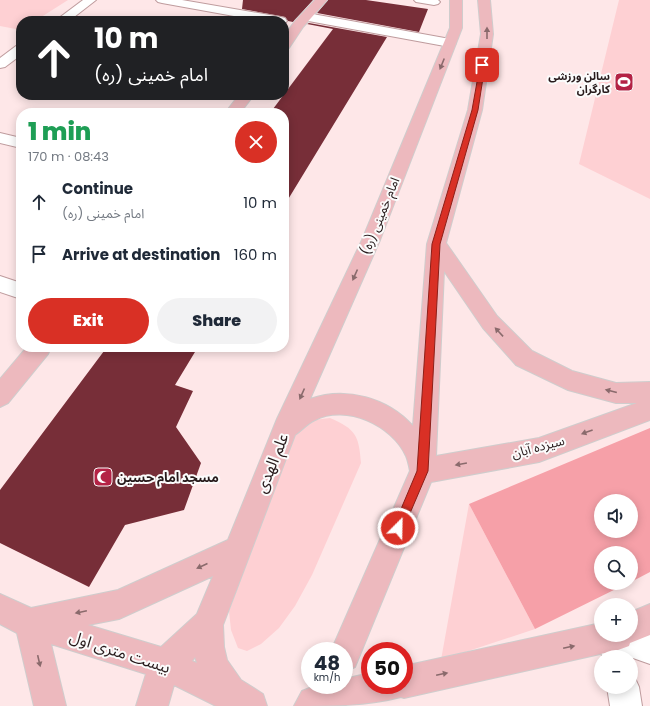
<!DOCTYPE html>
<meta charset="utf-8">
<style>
:root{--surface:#fff;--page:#f2f2f3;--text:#1f2937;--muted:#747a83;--accent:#d93025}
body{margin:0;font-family:Poppins,"Noto Sans Arabic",sans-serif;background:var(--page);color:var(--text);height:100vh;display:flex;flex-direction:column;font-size:15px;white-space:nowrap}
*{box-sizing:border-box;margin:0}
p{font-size:13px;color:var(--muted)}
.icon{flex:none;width:22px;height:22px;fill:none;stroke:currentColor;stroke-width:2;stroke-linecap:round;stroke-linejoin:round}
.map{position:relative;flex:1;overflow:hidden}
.drawer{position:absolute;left:16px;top:108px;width:273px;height:244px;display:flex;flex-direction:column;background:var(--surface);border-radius:16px;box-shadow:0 2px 10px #0003}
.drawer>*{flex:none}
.hud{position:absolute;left:16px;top:16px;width:273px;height:84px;border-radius:16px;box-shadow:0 2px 10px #0003;background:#202124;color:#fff;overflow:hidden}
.buttons{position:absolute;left:594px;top:494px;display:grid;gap:8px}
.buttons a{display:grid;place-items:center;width:44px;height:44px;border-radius:50%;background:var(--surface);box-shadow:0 2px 10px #0003;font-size:20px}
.speed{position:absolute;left:301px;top:642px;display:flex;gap:8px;font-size:20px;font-weight:700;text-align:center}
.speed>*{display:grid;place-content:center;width:52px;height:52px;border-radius:50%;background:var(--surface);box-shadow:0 2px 10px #0003;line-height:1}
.speed small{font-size:10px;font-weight:400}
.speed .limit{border:6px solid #d22;background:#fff;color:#111}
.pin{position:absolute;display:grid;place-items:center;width:34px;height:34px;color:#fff;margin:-17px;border-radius:8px;box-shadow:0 2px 6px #0006}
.me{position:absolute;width:44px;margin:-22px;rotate:23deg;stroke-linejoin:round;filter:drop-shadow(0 0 3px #0008)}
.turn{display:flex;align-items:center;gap:14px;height:84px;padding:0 12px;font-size:18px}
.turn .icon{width:52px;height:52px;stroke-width:2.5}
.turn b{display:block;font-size:28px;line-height:34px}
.round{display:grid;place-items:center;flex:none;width:42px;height:42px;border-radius:21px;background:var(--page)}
.headline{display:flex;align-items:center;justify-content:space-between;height:68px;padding:0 12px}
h1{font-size:24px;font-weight:800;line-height:30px;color:#1e9e55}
.primary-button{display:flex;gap:8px;margin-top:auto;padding:8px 12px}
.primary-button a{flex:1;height:46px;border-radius:24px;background:var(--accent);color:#fff;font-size:16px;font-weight:800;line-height:46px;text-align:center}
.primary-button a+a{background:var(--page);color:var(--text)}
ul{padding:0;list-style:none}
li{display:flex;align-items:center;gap:12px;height:52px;padding:0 12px}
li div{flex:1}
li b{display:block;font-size:15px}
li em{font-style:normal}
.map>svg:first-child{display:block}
.green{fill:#fed0d3}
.forest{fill:#f6a0a8;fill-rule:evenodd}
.building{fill:#772e38}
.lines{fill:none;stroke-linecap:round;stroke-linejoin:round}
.minor-casing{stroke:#bf9c9e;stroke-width:2}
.major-casing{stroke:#cfcdcd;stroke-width:2}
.minor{fill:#fff;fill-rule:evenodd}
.major{fill:#edb9be;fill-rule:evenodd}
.oneway{fill:#8a6a6c}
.route{fill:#d93025;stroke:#8d1f18}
.labels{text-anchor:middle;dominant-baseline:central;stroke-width:4;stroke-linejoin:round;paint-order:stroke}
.far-poi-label{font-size:11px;font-weight:bold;fill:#271a1b;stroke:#fbfbfb;text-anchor:end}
.street-label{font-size:13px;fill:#271a1b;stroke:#fbfbfb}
.poi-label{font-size:13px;font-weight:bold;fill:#271a1b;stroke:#fbfbfb;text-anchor:start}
.near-street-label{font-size:16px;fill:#271a1b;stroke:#fbfbfb}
</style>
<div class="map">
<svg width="650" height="706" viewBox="0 0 650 706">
<rect width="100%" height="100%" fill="#fee7e8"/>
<!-- green -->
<path class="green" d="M 0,0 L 68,0 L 35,21 L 21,21 L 21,30 L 0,26 Z
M 619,0 L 650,0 L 650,199 L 579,164 Z
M 330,418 C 356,429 359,436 361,463 L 312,575 L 295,606 L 279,628 L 261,644 L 247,651 L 238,648 L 231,630 L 229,611 L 297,427 L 305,421 Z
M 469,504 L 535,629 L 441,660 Z"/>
<!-- forest -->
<path class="forest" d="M 650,428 L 650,572 L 631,582 L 631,553 L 601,553 L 601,583 L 628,583 L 535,629 L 469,504 ZM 601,501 L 631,501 L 631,531 L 601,531 Z"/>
<!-- building -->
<path class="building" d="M 243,0 L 313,0 L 293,22 L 288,21 L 285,17 L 242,9 Z
M 328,0 L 366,0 L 428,9 L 419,32 L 317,13 Z
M 309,23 L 387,37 L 284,206 L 284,113 L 270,113 L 333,29 L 307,24 Z
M 107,347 L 198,347 L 175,385 L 193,391 L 176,427 L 201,463 L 184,510 L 125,525 L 89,587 L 0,543 L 0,490 Z"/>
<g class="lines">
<defs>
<path id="minor" d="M 83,0 L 96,0 L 69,21 L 55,21 Z
M 156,0 L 182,0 L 281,17 L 285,18 L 287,21 L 284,24 L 284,21 L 261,21 L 162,3 L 158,2 Z
M 414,0 L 438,0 L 440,2 L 438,4 L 434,5 L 416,2 Z
M 307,13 L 450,39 L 454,40 L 456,43 L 454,46 L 450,47 L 303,20 L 301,17 L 303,14 Z
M 21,45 L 21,55 L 5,67 L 0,68 L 0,58 L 16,46 Z
M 0,133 L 21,138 L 21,148 L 0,143 Z
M 0,276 L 21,283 L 21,299 L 0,292 Z
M 631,627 L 650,634 L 650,664 L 633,658 L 631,663 L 631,657 L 602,657 L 600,637 L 601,634 L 631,635 Z
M 631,674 L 634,676 L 639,687 L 642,706 L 610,706 L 607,687 L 631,687 Z"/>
<path id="major" d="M 315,0 L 327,0 L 303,27 L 289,48 L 284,49 L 284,36 L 295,21 Z
M 450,0 L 462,0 L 462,28 L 380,240 L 310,399 C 346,386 388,398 413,426 L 427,244 L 468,110 L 481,34 L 478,0 L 490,0 L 493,34 L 482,110 L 446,243 L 497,316 L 532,351 L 572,371 L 616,383 L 650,382 L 650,420 L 539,462 L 431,482 L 355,667 L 344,672 L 344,651 L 331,651 L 410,471 C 409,466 408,461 406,456 C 392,425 346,404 315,420 C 308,423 302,430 295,435 L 223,625 L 224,647 L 227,660 L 241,680 L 263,694 L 267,706 L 216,706 L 174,685 L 168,706 L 136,706 L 146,674 L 51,644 L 66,706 L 34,706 L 17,633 L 0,624 L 0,594 L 31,608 L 118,590 L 228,540 L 277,419 L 362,240 L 450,28 ZM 444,271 L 483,328 L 516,365 L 568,390 L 616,403 L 637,403 L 539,438 L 436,456 ZM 213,576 L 197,614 L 161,647 L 88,625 L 119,619 ZM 195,657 L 197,663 L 192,661 Z
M 239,95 L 254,95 L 240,113 L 225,113 Z
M 27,347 L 51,347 L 48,354 L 8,403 L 0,407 L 0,379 Z
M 650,604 L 650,635 L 630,643 L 629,646 L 618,650 L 404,698 L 401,697 C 367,706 329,706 294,706 L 302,691 L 317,685 L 344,685 L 344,679 L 370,673 L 370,685 L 404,685 L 404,666 L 601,623 L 601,635 L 631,635 L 631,612 Z"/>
</defs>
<!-- minor casing -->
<use href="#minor" class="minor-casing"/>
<!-- major casing -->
<use href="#major" class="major-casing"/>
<!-- minor -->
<use href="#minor" class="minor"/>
<!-- major -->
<use href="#major" class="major"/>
</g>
<!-- one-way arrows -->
<defs><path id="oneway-solid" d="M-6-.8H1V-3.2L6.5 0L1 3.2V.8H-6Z"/></defs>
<g class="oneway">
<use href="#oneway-solid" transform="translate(487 33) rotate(-90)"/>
<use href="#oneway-solid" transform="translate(442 64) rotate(112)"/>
<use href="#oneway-solid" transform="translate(355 275) rotate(114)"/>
<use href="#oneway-solid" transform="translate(499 332) rotate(-133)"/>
<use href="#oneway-solid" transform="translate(611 391) rotate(-166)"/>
<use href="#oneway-solid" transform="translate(302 394) rotate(114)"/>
<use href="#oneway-solid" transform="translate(587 432) rotate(160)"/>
<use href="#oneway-solid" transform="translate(461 464) rotate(170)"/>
<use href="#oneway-solid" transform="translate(202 566) rotate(156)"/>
<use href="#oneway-solid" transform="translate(81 612) rotate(168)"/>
<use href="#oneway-solid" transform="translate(569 647) rotate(-12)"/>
<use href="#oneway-solid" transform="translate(39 661) rotate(77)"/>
<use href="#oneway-solid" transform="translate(442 674) rotate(-12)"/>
</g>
<!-- route -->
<path class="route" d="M 482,63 L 485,65 L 478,110 L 440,244 L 428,471 L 402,532 L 398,534 L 394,532 L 393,528 L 417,471 L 432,244 L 472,110 L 480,65 Z"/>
<!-- icons -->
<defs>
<symbol id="stadium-square" viewBox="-11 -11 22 22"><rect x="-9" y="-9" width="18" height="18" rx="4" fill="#b42245" stroke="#fbfbfb"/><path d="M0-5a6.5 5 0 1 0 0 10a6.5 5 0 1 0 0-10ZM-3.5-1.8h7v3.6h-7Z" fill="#fff"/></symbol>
<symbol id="mosque-square" viewBox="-11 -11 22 22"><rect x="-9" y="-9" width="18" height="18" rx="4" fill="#b42245" stroke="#fbfbfb"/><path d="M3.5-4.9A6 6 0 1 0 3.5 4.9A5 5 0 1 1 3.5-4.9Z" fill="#fff"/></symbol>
</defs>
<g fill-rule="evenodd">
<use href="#stadium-square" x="613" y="71" width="22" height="22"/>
<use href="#mosque-square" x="92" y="466" width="22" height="22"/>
</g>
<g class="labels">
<!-- far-poi labels -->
<g class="far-poi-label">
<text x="610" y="76">سالن ورزشی<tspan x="610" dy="13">کارگران</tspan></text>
</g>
<!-- street labels -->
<g class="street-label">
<text transform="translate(380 216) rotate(-68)">امام خمینی (ره)</text>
<text transform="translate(538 447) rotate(-15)">سیزده آبان</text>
</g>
<!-- poi labels -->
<g class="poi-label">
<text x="117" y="477">مسجد امام حسین</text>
</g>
<!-- near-street labels -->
<g class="near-street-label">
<text transform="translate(272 463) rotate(-68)">علم الهدی</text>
<text transform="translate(120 652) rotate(18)">بیست متری اول</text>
</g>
</g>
</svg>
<div class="buttons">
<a><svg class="icon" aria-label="sound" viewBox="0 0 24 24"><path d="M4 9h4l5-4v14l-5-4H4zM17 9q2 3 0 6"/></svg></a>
<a><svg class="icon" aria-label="search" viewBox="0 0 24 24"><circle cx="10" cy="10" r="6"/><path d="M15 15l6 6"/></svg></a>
<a>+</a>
<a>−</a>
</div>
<div class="speed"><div>48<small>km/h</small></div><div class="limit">50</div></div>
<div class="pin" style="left:482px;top:65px;background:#d93025"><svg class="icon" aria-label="arrive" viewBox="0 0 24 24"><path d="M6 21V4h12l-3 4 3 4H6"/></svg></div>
<svg class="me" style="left:398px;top:528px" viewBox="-20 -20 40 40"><circle r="17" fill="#d93025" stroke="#fff" stroke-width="3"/><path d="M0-11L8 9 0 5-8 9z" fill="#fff"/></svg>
<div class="hud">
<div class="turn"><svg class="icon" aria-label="ahead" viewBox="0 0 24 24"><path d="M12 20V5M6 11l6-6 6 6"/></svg><div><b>10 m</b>امام خمینی (ره)</div></div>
</div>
<section class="drawer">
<div class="headline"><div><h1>1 min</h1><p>170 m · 08:43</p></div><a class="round" style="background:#d93025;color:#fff"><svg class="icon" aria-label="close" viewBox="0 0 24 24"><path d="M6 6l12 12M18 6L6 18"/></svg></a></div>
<ul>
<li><svg class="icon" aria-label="ahead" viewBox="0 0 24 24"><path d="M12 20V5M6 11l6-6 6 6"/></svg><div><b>Continue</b><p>امام خمینی (ره)</p></div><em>10 m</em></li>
<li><svg class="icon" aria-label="arrive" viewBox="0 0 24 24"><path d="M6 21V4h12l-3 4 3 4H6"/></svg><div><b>Arrive at destination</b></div><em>160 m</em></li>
</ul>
<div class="primary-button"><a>Exit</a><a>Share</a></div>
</section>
</div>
